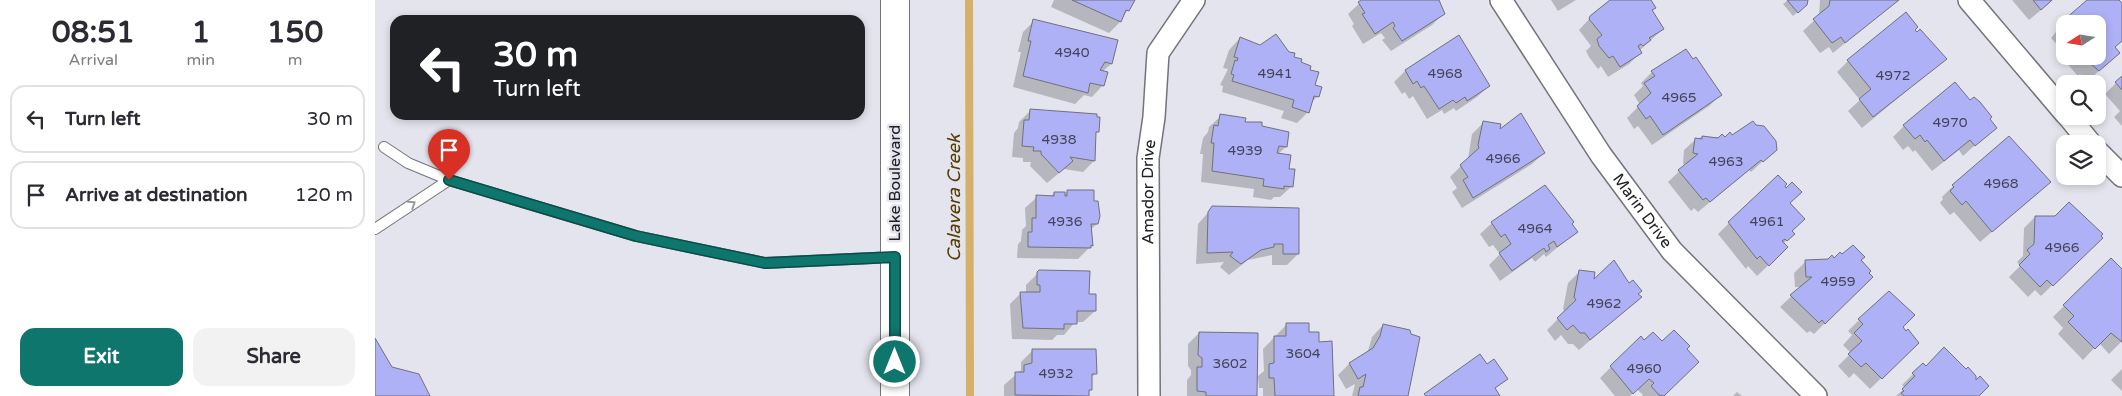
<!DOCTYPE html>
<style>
:root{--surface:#fff;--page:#f2f2f3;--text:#2b2b33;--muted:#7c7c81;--line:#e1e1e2;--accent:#0f766e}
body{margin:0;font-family:"Varela Round",sans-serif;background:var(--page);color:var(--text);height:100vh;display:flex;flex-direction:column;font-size:19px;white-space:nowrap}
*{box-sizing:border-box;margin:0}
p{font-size:16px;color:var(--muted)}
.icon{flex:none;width:28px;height:28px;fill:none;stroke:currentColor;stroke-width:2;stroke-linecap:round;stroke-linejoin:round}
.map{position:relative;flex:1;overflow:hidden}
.side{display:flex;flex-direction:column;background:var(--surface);width:375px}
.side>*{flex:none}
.top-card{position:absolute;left:15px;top:15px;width:475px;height:105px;border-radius:15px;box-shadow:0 2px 8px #0003;background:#202124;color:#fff;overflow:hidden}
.needle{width:32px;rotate:258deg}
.tools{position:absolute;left:1681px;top:15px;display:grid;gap:10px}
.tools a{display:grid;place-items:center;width:50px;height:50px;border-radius:10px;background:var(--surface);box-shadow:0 2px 8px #0003;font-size:25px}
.pin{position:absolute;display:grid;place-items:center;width:42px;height:42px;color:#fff;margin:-51px -21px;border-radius:50% 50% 50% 0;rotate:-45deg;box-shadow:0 0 5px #0007}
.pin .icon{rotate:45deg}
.me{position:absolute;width:55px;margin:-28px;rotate:0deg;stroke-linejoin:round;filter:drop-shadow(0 0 4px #0008)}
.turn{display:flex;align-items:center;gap:18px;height:105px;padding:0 20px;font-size:22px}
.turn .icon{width:65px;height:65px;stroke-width:2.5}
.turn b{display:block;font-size:35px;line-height:42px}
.eta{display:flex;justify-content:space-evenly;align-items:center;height:85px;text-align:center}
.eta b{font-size:30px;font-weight:800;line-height:35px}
.button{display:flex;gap:10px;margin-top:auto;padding:10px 20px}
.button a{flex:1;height:58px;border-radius:15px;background:var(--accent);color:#fff;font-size:20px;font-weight:800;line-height:58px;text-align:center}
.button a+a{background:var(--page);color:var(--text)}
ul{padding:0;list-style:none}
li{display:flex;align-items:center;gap:15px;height:68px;margin:0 10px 8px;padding:0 10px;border:2px solid var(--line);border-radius:15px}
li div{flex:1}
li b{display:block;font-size:19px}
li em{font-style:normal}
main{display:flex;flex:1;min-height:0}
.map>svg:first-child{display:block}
.shadow{fill:#0003}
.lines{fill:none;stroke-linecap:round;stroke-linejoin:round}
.stream{stroke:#d5b06a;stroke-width:8}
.building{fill:#afb1f7;stroke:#707179}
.lane-casing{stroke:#73737b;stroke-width:12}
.street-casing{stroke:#73737b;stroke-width:24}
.secondary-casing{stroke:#73737b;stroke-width:30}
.lane{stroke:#fff;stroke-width:10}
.street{stroke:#fff;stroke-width:21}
.secondary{stroke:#fff;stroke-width:28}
.oneway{stroke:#9b9b9c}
.route-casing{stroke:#0a4d48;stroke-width:12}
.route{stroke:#0f766e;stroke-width:9}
.labels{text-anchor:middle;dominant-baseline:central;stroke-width:5;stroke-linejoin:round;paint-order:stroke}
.number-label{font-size:14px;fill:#444458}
.street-label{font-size:16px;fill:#202023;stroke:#e4e4ee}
.water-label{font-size:18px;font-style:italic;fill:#553c00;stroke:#e4e4ee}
</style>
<main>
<section class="side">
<div class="eta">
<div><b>08:51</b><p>Arrival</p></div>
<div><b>1</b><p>min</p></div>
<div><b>150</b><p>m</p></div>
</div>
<ul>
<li><svg class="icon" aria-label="left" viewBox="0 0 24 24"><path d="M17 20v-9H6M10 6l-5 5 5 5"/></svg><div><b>Turn left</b></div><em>30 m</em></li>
<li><svg class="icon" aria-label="arrive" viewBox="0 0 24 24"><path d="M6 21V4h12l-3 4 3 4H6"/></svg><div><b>Arrive at destination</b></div><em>120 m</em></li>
</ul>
<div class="button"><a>Exit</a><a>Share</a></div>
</section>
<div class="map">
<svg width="1747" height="396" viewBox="0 0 1747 396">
<rect width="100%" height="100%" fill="#e4e4ee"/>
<!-- shadow -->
<path class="shadow" d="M 679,0 L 759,0 L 745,22 L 734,33 L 676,7 Z
M 988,0 L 1061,0 L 1068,14 L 1057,25 L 1016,51 L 1007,40 L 1010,38 L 1006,33 L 988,44 L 977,26 L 979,24 L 973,14 Z
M 1176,0 L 1201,0 L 1183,11 Z
M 1238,0 L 1275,0 L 1280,8 L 1276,11 L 1288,29 L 1264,51 L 1265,53 L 1254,64 L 1233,77 L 1226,66 L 1223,69 L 1214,57 L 1211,51 L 1216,46 L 1204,30 L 1216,17 Z
M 1413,0 L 1432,0 L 1426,9 L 1418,16 L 1408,4 Z
M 1445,0 L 1522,0 L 1458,53 L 1454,47 L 1445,53 L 1428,31 L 1444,16 Z
M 1637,0 L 1678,0 L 1654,20 Z
M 1714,0 L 1743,0 L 1747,5 L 1747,41 L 1739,48 L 1743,53 L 1712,82 L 1705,74 L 1703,76 L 1687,58 L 1690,55 L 1722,56 L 1722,24 L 1690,24 L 1690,53 L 1676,38 L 1690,21 Z
M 659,21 L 741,41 L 736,64 L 727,72 L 728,85 L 717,97 L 709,95 L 700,104 L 638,87 L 646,52 L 643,52 L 648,32 Z
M 1538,30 L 1570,59 L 1487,128 L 1473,111 L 1485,100 L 1462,72 L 1473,61 Z
M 865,38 L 918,58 L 934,71 L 943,96 L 935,104 L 933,112 L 922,123 L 906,118 L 909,111 L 847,92 L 848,86 L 845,85 L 853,69 L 848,68 L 854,50 Z
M 1311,51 L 1345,95 L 1334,106 L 1277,145 L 1263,126 L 1259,129 L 1252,118 L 1265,105 L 1259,95 L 1268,86 L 1266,83 L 1277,72 Z
M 1030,71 L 1114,86 L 1102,97 L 1081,111 L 1079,108 L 1069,114 L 1067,110 L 1052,119 L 1038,96 L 1034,99 L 1030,92 L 1027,94 L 1019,82 Z
M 1747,77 L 1747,126 L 1739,117 L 1745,111 L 1730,94 Z
M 1595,102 L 1620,127 L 1588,156 L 1584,150 L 1557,171 L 1540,150 L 1538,152 L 1533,146 L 1528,150 L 1518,137 L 1529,126 Z
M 655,111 L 720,118 L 723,131 L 720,134 L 719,161 L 708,172 L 689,169 L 672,183 L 655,166 L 656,162 L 648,162 L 648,158 L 637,157 L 639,133 L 643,128 L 644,122 Z
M 846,116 L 869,124 L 886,127 L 911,147 L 903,154 L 913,170 L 917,186 L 905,197 L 899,197 L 896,200 L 878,197 L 879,189 L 826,182 L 828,154 L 825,154 L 828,138 L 833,132 L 834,127 Z
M 1109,122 L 1123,132 L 1169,153 L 1157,164 L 1087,208 L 1077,192 L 1082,188 L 1075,177 L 1093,159 L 1097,134 Z
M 1327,137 L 1357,137 L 1401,149 L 1376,172 L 1374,170 L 1323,212 L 1319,208 L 1316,211 L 1293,182 L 1312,164 L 1308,164 L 1309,150 L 1321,139 Z
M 1401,177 L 1408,186 L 1413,203 L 1416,231 L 1418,234 L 1408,244 L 1401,258 L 1382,276 L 1373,266 L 1371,269 L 1343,234 Z
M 1578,186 L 1663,193 L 1605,242 L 1579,212 L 1575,215 L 1565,203 L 1568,199 L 1567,197 Z
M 1169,187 L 1201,232 L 1171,257 L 1169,254 L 1160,262 L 1157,258 L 1125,281 L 1114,265 L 1125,254 L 1118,245 L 1114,247 L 1105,234 L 1117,223 Z
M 693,191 L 722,224 L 715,230 L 715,234 L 717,234 L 717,245 L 703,259 L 642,258 L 643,244 L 646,241 L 647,230 L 651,226 L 650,208 L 662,197 L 675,197 L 679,193 L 688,195 Z
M 838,207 L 923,209 L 923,254 L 912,265 L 897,265 L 897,255 L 873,260 L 854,275 L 845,267 L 849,262 L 821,264 L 823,224 Z
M 1660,217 L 1715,249 L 1666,296 L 1660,290 L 1653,297 L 1634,277 L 1645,266 L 1642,262 L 1648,256 L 1649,228 Z
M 1459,259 L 1485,260 L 1496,277 L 1439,334 L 1435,331 L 1432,333 L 1405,307 L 1426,287 L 1420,287 L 1419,273 L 1431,261 Z
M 1736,259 L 1747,271 L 1747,341 L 1734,354 L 1724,343 L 1708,360 L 1683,334 L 1688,328 L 1678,317 Z
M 665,271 L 713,295 L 720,311 L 708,322 L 700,322 L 689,335 L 682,335 L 677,340 L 637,339 L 635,304 L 646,293 L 651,293 L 651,285 Z
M 1204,272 L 1218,282 L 1262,294 L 1265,297 L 1204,350 L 1198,344 L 1193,344 L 1186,335 L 1180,341 L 1172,330 L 1190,312 L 1188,309 L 1193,283 Z
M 1484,320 L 1526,327 L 1542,343 L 1495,389 L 1479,373 L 1474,378 L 1463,366 L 1476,353 L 1468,345 L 1477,335 L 1473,331 Z
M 912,324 L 933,334 L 943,343 L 957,396 L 888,396 L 888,388 L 884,388 L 883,376 L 889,371 L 888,349 Z
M 1008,325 L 1032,396 L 977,396 L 980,384 L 971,389 L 963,375 L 974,364 L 992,354 L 997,337 Z
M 824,333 L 880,396 L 812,396 L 812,380 L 816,375 L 816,370 L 813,366 L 813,344 Z
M 1287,343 L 1310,349 L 1322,362 L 1287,396 L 1267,396 L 1268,395 L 1262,389 L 1255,396 L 1240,396 L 1225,378 L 1236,367 Z
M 657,351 L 720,374 L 716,378 L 714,396 L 629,396 L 629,385 L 646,370 L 646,362 Z
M 1548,364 L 1602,396 L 1521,396 L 1530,388 L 1527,385 Z
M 1747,369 L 1747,391 L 1736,380 Z
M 1362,392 L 1367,396 L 1358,396 Z"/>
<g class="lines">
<!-- stream -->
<path class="stream" d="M 594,0 L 595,396"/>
</g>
<!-- building -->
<path class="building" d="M 697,0 L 760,0 L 754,11 L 751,10 L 746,22 Z
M 986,0 L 1064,0 L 1070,14 L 1027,41 L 1018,28 L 1020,26 L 1018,22 L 1000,34 L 987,14 L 990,13 L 983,2 Z
M 1235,0 L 1276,0 L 1281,8 L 1277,10 L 1289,29 L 1274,38 L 1276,40 L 1268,46 L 1266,44 L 1263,46 L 1267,53 L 1245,67 L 1238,56 L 1234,58 L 1224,46 L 1222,39 L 1227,35 L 1214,19 L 1215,16 Z
M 1412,0 L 1433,0 L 1432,5 L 1423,13 Z
M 1455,0 L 1524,0 L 1470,43 L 1466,37 L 1457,43 L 1438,19 L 1454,6 Z
M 1658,0 L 1677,0 L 1666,10 Z
M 1712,0 L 1744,0 L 1747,3 L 1747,41 L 1740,47 L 1745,53 L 1724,71 L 1707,56 L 1722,56 L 1722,24 L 1690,24 L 1690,31 L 1686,26 L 1691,22 L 1689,20 Z
M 1531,12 L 1543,27 L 1540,30 L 1542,32 L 1545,29 L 1572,59 L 1498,117 L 1484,99 L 1496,89 L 1472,60 Z
M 658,19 L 743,40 L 737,64 L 730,62 L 725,70 L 733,72 L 729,86 L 715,83 L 713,93 L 648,76 L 656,41 L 653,41 Z
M 901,34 L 914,52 L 920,53 L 919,57 L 927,59 L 926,62 L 936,66 L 935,70 L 944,72 L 940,85 L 947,87 L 944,97 L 939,96 L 934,113 L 917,107 L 919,100 L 857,81 L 859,75 L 856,74 L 860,60 L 862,61 L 863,58 L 859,57 L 865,37 L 885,45 Z
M 1084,35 L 1115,86 L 1092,101 L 1090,97 L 1081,103 L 1078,100 L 1064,109 L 1049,86 L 1046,88 L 1042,81 L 1038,84 L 1030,70 Z
M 1311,49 L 1318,59 L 1321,57 L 1347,95 L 1288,135 L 1275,116 L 1271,119 L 1262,106 L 1276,93 L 1269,83 L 1280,76 L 1276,71 Z
M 1747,76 L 1747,90 L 1740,82 Z
M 1580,82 L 1595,100 L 1599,97 L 1605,102 L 1617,117 L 1615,119 L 1622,128 L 1600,146 L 1595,140 L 1569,161 L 1552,140 L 1550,142 L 1545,135 L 1540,139 L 1528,125 Z
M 655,109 L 722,114 L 722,117 L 725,117 L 724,132 L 721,132 L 720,161 L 695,157 L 698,161 L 684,173 L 666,154 L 666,151 L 658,151 L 659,147 L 647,146 L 649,120 L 654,120 Z
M 1146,113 L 1170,153 L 1098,198 L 1088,180 L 1093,177 L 1085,165 L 1104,148 L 1103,145 L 1108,121 L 1126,124 L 1125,129 Z
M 845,114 L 871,118 L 870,122 L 887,122 L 887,126 L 914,132 L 912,147 L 904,146 L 902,153 L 916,155 L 914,169 L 920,169 L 918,187 L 909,186 L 909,189 L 888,186 L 889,179 L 837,171 L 839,143 L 836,143 L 839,125 L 843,126 Z
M 1378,121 L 1381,125 L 1389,126 L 1401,141 L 1402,150 L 1388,162 L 1386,160 L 1335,202 L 1331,198 L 1328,200 L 1303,170 L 1323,154 L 1318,153 L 1320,138 L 1327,139 L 1327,136 L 1343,138 L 1347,134 L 1350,137 L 1355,132 L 1357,135 Z
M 1634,136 L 1676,182 L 1617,232 L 1591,201 L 1587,205 L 1575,191 L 1579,187 L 1577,185 Z
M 1403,175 L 1412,184 L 1410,186 L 1411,188 L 1417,182 L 1427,192 L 1415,203 L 1430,219 L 1417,231 L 1420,234 L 1412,241 L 1410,239 L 1407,241 L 1413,247 L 1394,266 L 1385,256 L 1382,259 L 1353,222 Z
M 1170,185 L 1199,222 L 1197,224 L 1203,232 L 1182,247 L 1179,241 L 1173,245 L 1175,249 L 1171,252 L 1169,248 L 1137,271 L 1124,253 L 1136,244 L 1130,234 L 1126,237 L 1116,222 Z
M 692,190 L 719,190 L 719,201 L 723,201 L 725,216 L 723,224 L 716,224 L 718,246 L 716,245 L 716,248 L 653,247 L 653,232 L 657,232 L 657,218 L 661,218 L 661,195 L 679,196 L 679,192 L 690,192 L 690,196 L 692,196 Z
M 1694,202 L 1728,234 L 1726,236 L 1728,238 L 1678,286 L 1672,280 L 1665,287 L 1644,265 L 1655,254 L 1652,250 L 1659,244 L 1660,216 L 1680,216 Z
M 837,206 L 924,208 L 924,254 L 908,254 L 908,244 L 899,244 L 899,247 L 886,250 L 866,264 L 855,256 L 858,252 L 832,253 L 833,212 Z
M 1478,245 L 1490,257 L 1486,260 L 1496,271 L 1494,273 L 1498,277 L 1450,324 L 1447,320 L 1444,323 L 1415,295 L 1437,277 L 1431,277 L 1430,260 L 1453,259 L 1457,255 L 1459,258 L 1465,252 L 1467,254 Z
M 1736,258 L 1747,269 L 1747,342 L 1736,333 L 1720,349 L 1693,322 L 1699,316 L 1688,305 Z
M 1239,260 L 1254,283 L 1258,280 L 1267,291 L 1263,294 L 1267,297 L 1215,340 L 1210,333 L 1205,333 L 1198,325 L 1192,330 L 1182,318 L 1201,300 L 1199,297 L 1204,270 L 1220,272 L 1219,279 Z
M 664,270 L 715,271 L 714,294 L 721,294 L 721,311 L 702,311 L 702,324 L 689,324 L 689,329 L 648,328 L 645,292 L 665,292 L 665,285 L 662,285 L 662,272 Z
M 1514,291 L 1540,315 L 1528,327 L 1531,331 L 1533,329 L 1544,343 L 1507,379 L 1491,363 L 1486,367 L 1473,354 L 1487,341 L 1479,333 L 1488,324 L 1483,319 Z
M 911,323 L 934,323 L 934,332 L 944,332 L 944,342 L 957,341 L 959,396 L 900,396 L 899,378 L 894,378 L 894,364 L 899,363 L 899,336 L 911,336 Z
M 1008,324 L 1035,330 L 1036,334 L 1045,337 L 1033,396 L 983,396 L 985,387 L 988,387 L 991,374 L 983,379 L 974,363 L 998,348 L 1005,336 Z
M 1299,330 L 1315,346 L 1312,349 L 1324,362 L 1289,396 L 1284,395 L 1276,386 L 1279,383 L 1274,379 L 1258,394 L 1235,366 L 1266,336 L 1269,340 L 1278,332 L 1287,341 Z
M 824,332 L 883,333 L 882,396 L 831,396 L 831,392 L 822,391 L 822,367 L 827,367 L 827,358 L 823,355 Z
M 0,338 L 17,367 L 44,374 L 55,396 L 0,396 Z
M 1569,347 L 1591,369 L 1593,367 L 1601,376 L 1601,380 L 1605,376 L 1614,386 L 1604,396 L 1529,396 L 1526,393 L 1529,391 L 1527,389 L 1540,376 L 1537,373 L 1548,363 L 1551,366 Z
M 657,349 L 721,349 L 722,374 L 717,374 L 717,390 L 714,390 L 714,396 L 640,395 L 640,372 L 649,372 L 649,365 L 657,363 Z
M 1105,354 L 1112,364 L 1119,359 L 1133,379 L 1120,388 L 1125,396 L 1051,396 L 1049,394 Z"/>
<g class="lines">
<defs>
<path id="lane" d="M 9,147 L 33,163 L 74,180 L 261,236 L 390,263 L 519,257
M 0,229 L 74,180"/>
<g id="street">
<path id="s1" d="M 1126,0 L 1226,155 L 1297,251 L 1441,396"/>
<path d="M 1594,0 L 1690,113"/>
<path d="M 1693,116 L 1716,144"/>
<path d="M 1722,151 L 1747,176"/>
<path id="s2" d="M 774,396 L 773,158 L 779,117 L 783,53 L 819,0"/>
</g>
<path id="secondary" d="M 520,396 L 520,0"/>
</defs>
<!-- lane casing -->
<use href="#lane" class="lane-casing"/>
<!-- street casing -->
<use href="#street" class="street-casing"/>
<!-- secondary casing -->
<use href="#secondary" class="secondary-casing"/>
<!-- lane -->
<use href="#lane" class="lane"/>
<!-- street -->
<use href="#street" class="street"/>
<!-- secondary -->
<use href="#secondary" class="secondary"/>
</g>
<!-- one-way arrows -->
<defs><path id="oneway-chevron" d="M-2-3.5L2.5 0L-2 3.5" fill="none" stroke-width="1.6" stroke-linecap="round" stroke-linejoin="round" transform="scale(1.25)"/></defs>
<use class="oneway" href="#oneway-chevron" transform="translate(37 204) rotate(-33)"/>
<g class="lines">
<defs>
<path id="route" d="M 74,180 L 261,236 L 390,263 L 520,257 L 520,362"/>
</defs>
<!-- route casing -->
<use href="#route" class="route-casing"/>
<!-- route -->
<use href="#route" class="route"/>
</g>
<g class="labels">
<!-- number labels -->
<g class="number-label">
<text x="697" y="52">4940</text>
<text x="900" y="73">4941</text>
<text x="1070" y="73">4968</text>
<text x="1518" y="75">4972</text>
<text x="1304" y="97">4965</text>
<text x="1575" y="122">4970</text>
<text x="684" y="139">4938</text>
<text x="870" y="150">4939</text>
<text x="1128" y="158">4966</text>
<text x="1351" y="161">4963</text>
<text x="1626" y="183">4968</text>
<text x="690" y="221">4936</text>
<text x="1392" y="221">4961</text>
<text x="1160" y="228">4964</text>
<text x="1687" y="247">4966</text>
<text x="1463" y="281">4959</text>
<text x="1229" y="303">4962</text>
<text x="928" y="353">3604</text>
<text x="855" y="363">3602</text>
<text x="1269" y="368">4960</text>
<text x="681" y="373">4932</text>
</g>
<!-- street labels -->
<g class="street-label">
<text transform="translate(520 183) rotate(-90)">Lake Boulevard</text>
<text stroke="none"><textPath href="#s2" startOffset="204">Amador Drive</textPath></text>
<text stroke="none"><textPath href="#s1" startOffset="254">Marin Drive</textPath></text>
</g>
<!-- water labels -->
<g class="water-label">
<text transform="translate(579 198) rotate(-90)">Calavera Creek</text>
</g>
</g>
</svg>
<div class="tools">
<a><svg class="needle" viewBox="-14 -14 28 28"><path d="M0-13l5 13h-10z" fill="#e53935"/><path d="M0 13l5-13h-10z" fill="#7c7c81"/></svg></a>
<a><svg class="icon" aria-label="search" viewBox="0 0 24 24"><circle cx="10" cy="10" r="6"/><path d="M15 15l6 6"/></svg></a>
<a><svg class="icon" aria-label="layers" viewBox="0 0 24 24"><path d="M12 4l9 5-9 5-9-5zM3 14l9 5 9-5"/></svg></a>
</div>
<div class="pin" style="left:74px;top:180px;background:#d93025"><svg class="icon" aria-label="arrive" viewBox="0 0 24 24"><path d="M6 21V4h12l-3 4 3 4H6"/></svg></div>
<svg class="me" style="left:520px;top:362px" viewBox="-20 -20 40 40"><circle r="17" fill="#0f766e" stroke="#fff" stroke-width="3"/><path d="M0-11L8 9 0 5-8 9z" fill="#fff"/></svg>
<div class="top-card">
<div class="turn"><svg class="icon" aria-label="left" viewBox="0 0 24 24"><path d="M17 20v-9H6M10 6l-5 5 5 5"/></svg><div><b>30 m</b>Turn left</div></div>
</div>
</div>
</main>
